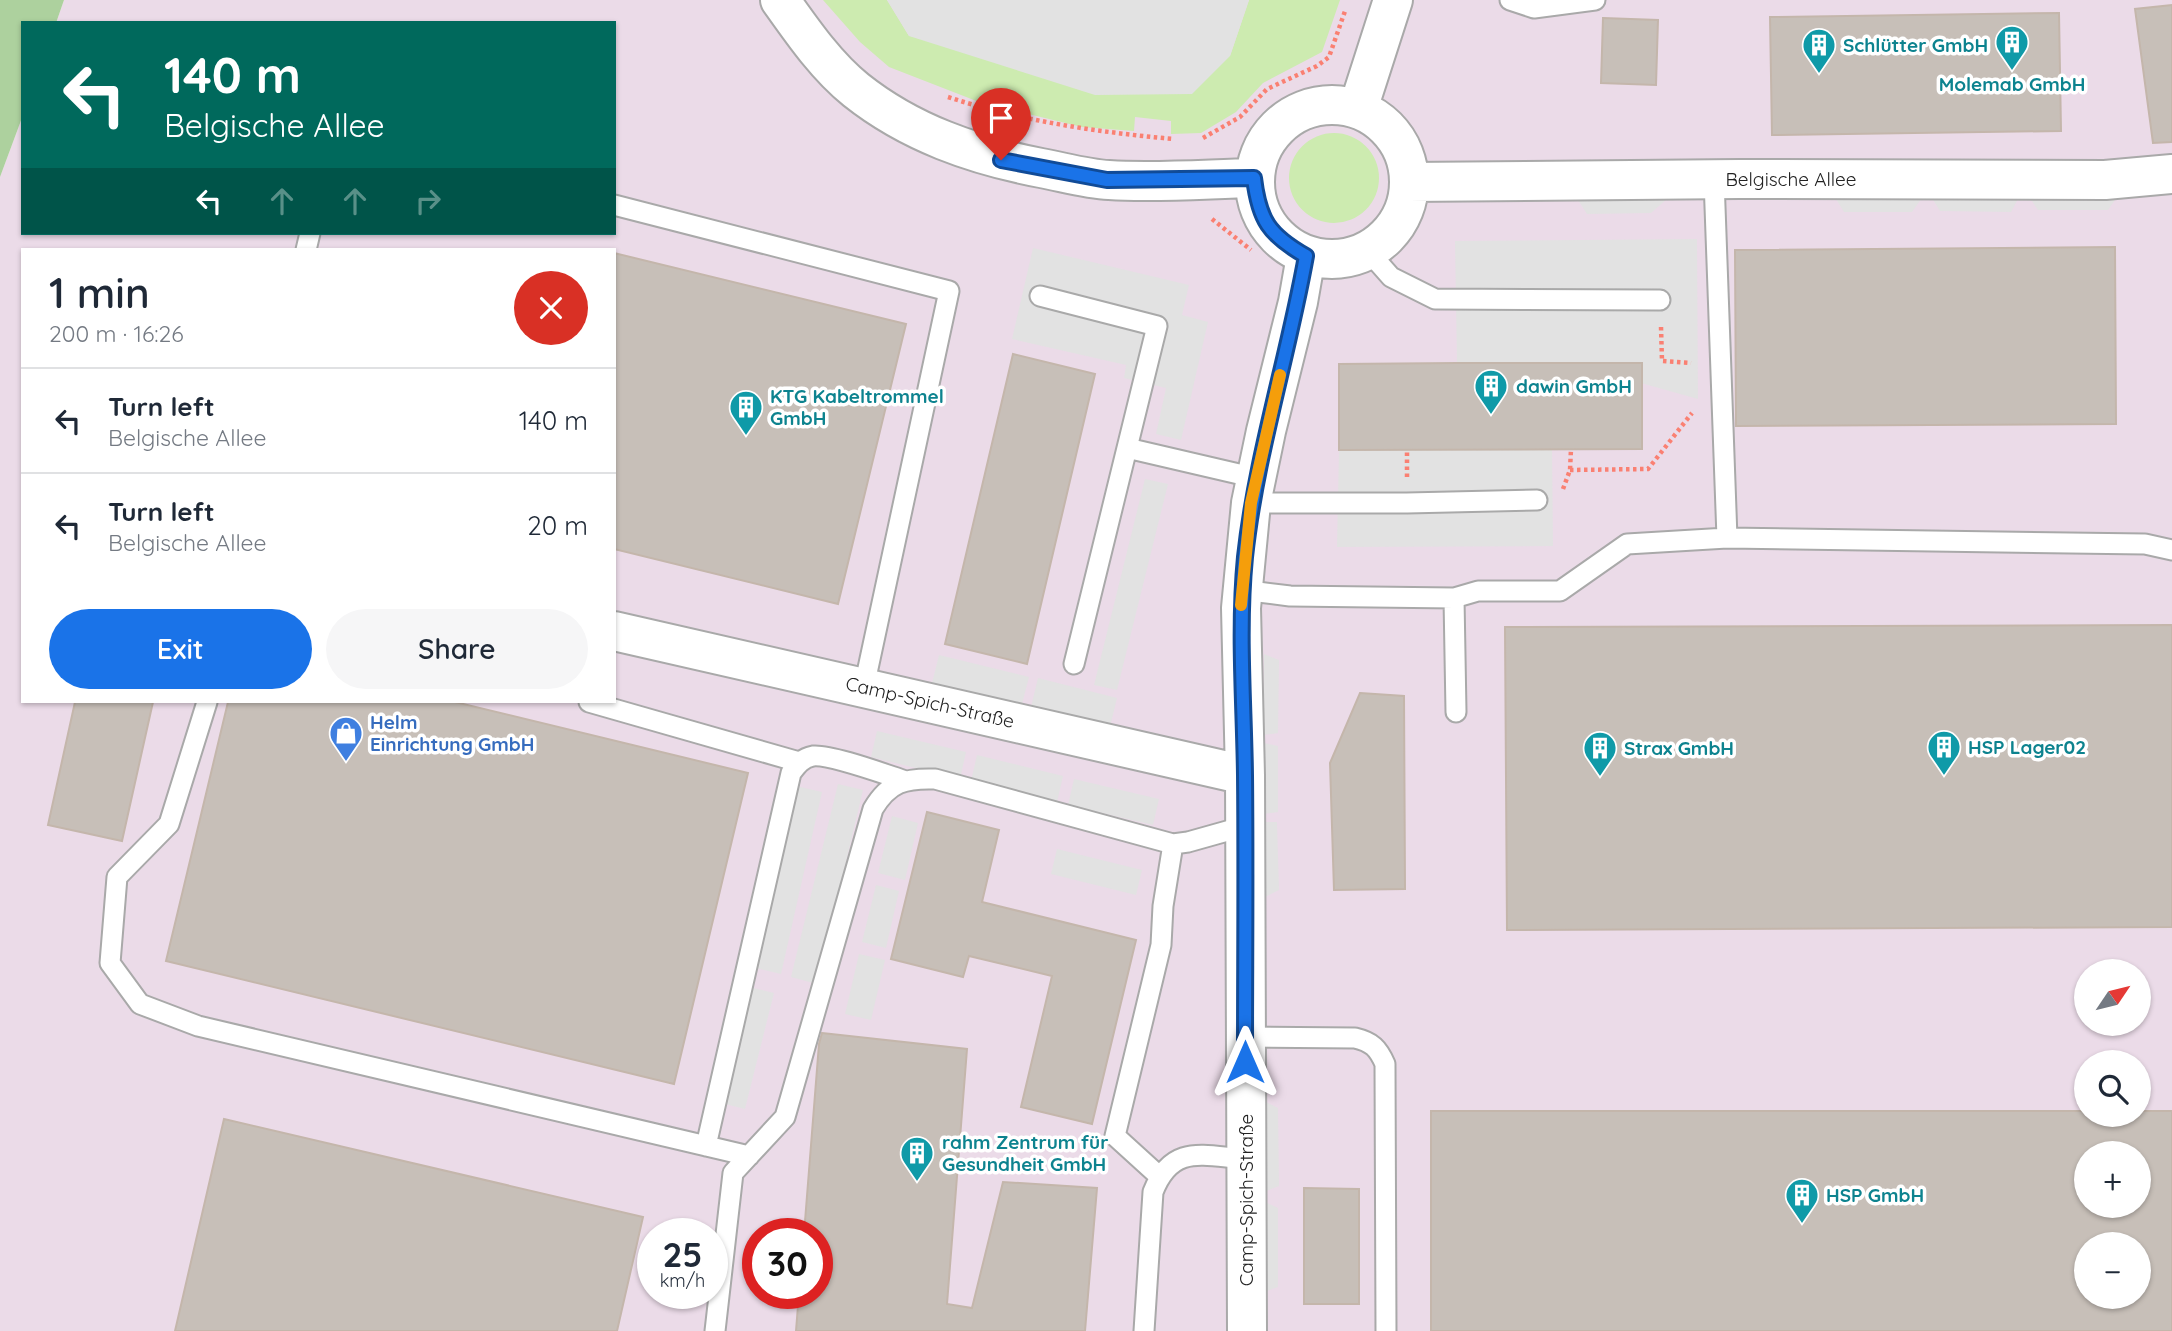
<!DOCTYPE html>
<meta charset="utf-8">
<style>
:root{--surface:#fff;--page:#f6f6f7;--text:#1f2937;--muted:#747a83;--line:#e0e1e3;--accent:#1a73e8}
body{margin:0;font-family:Quicksand,sans-serif;background:var(--page);color:var(--text);height:100vh;display:flex;flex-direction:column;font-size:26px;white-space:nowrap}
*{box-sizing:border-box;margin:0}
p{font-size:23px;color:var(--muted)}
.icon{flex:none;width:38px;height:38px;fill:none;stroke:currentColor;stroke-width:2;stroke-linecap:round;stroke-linejoin:round}
.map{position:relative;flex:1;overflow:hidden}
.details{position:absolute;left:21px;top:248px;width:595px;height:455px;display:flex;flex-direction:column;background:var(--surface);border-radius:0px;box-shadow:0 2px 5px #0004}
.details>*{flex:none}
.hud{position:absolute;left:21px;top:21px;width:595px;height:214px;border-radius:0px;box-shadow:0 2px 5px #0004;background:#00695c;color:#fff;overflow:hidden}
.needle{width:46px;rotate:55deg}
.buttons{position:absolute;left:2074px;top:959px;display:grid;gap:14px}
.buttons a{display:grid;place-items:center;width:77px;height:77px;border-radius:50%;background:var(--surface);box-shadow:0 2px 5px #0004;font-size:35px}
.speed{position:absolute;left:637px;top:1218px;display:flex;gap:14px;font-size:35px;font-weight:700;text-align:center}
.speed>*{display:grid;place-content:center;width:91px;height:91px;border-radius:50%;background:var(--surface);box-shadow:0 2px 5px #0004;line-height:1}
.speed small{font-size:18px;font-weight:400}
.speed .limit{border:10px solid #d22;background:#fff;color:#111}
.pin{position:absolute;display:grid;place-items:center;width:60px;height:60px;color:#fff;margin:-72px -30px;border-radius:50% 50% 50% 0;rotate:-45deg;box-shadow:0 0 7px #0007}
.pin .icon{rotate:45deg}
.me{position:absolute;width:77px;margin:-38px;rotate:0deg;stroke-linejoin:round;filter:drop-shadow(0 0 5px #0008)}
.turn{display:flex;align-items:center;gap:24px;height:147px;padding:0 28px;font-size:32px}
.turn .icon{width:91px;height:91px;stroke-width:2.5}
.turn b{display:block;font-size:49px;line-height:60px}
.lanes{display:flex;align-items:center;height:66px;padding:0 28px;background:#0003;justify-content:center;gap:35px;direction:ltr}
.lanes .off{opacity:.35}
.round{display:grid;place-items:center;flex:none;width:74px;height:74px;border-radius:37px;background:var(--page)}
.overview{display:flex;align-items:center;justify-content:space-between;height:119px;padding:0 28px}
h1{font-size:42px;font-weight:600;line-height:52px}
.cta{display:flex;gap:14px;margin-top:auto;padding:14px 28px}
.cta a{flex:1;height:80px;border-radius:42px;background:var(--accent);color:#fff;font-size:28px;font-weight:600;line-height:80px;text-align:center}
.cta a+a{background:var(--page);color:var(--text)}
ul{padding:0;list-style:none}
li{display:flex;align-items:center;gap:21px;height:105px;padding:0 28px;border-top:2px solid var(--line)}
li div{flex:1}
li b{display:block;font-size:26px}
li em{font-style:normal}
.map>svg:first-child{display:block}
.industrial{fill:#ebdbe8;fill-rule:evenodd}
.grass{fill:#cdebb0}
.forest{fill:#add19e}
.parking{fill:#e2e2e2}
.building{fill:#c7bfb8;stroke:#c4b6ab;stroke-width:2;fill-rule:evenodd}
.lines{fill:none;stroke-linecap:round;stroke-linejoin:round}
.lane-casing{stroke:#a9a9a9;stroke-width:23}
.street-casing{stroke:#a9a9a9;stroke-width:42}
.path{stroke:#fa8072;stroke-width:4.5;stroke-dasharray:3.5 3.5;stroke-linecap:butt}
.lane{stroke:#fff;stroke-width:19}
.street{stroke:#fff;stroke-width:38}
.route-casing{stroke:#114b97;stroke-width:18}
.route{stroke:#1a73e8;stroke-width:12}
.slow{stroke:#f59e0b;stroke-width:12}
.labels{text-anchor:middle;dominant-baseline:central;stroke-width:7;stroke-linejoin:round;paint-order:stroke}
.culture-label{font-size:19px;font-weight:bold;fill:#0d838f;stroke:#fff;text-anchor:start}
.street-label{font-size:19px;fill:#222;stroke:#fff}
.shop-label{font-size:19px;font-weight:bold;fill:#366cbe;stroke:#fff;text-anchor:start}
</style>
<div class="map">
<svg width="2172" height="1331" viewBox="0 0 2172 1331">
<rect width="100%" height="100%" fill="#f2efe9"/>
<!-- industrial -->
<path class="industrial" d="M 64,0 L 2172,0 L 2172,1331 L 0,1331 L 0,177 L 23,115 L 23,233 L 614,233 L 614,23 L 56,23 ZM 23,250 L 614,250 L 614,702 L 23,702 ZM 2086,971 L 2138,971 L 2138,1024 L 2086,1024 ZM 2086,1062 L 2138,1062 L 2138,1115 L 2086,1115 ZM 2086,1153 L 2138,1153 L 2138,1206 L 2086,1206 ZM 653,1234 L 712,1234 L 712,1293 L 653,1293 ZM 758,1234 L 817,1234 L 817,1293 L 758,1293 ZM 2086,1244 L 2138,1244 L 2138,1297 L 2086,1297 Z"/>
<!-- grass -->
<path class="grass" d="M 823,0 L 887,0 L 909,36 L 1230,56 L 1249,0 L 1340,0 L 1322,52 L 1263,83 L 1236,112 L 1201,133 L 1171,134 L 1171,121 L 1135,117 L 1134,131 L 1082,127 L 979,102 L 889,67 L 860,42 Z
M1289 178a45 45 0 1 1 90 0a45 45 0 1 1-90 0Z"/>
<!-- forest -->
<path class="forest" d="M 0,0 L 64,0 L 56,23 L 23,23 L 23,115 L 0,177 Z"/>
<!-- parking -->
<path class="parking" d="M 887,0 L 1249,0 L 1230,56 L 1192,94 L 1095,95 L 909,36 Z
M 2019,197 L 2011,212 L 1940,211 L 1932,198 Z
M 2117,197 L 2108,210 L 2038,210 L 2030,198 Z
M 1922,198 L 1912,212 L 1844,212 L 1836,199 Z
M 1667,199 L 1651,213 L 1587,214 L 1578,200 Z
M 1697,239 L 1698,399 L 1641,383 L 1641,363 L 1457,363 L 1455,241 Z
M 1033,248 L 1189,285 L 1182,315 L 1208,322 L 1181,440 L 1156,434 L 1166,388 L 1124,378 L 1126,365 L 1012,339 Z
M 1552,449 L 1553,546 L 1337,547 L 1339,450 Z
M 1145,479 L 1168,484 L 1117,690 L 1094,685 Z
M 1264,654 L 1279,660 L 1278,733 L 1264,735 Z
M 939,655 L 1029,677 L 1022,704 L 932,683 Z
M 1038,678 L 1117,698 L 1110,727 L 1031,707 Z
M 877,731 L 966,752 L 960,779 L 871,757 Z
M 1264,743 L 1278,746 L 1278,812 L 1264,814 Z
M 977,755 L 1063,776 L 1057,802 L 971,781 Z
M 1074,779 L 1159,799 L 1153,825 L 1068,805 Z
M 838,784 L 863,790 L 817,984 L 791,977 Z
M 796,786 L 822,792 L 781,974 L 756,968 Z
M 892,816 L 918,823 L 905,880 L 878,873 Z
M 1264,822 L 1277,822 L 1279,890 L 1265,897 Z
M 1057,849 L 1142,870 L 1136,895 L 1051,874 Z
M 876,885 L 899,891 L 886,948 L 862,942 Z
M 859,954 L 885,960 L 871,1020 L 845,1014 Z
M 749,987 L 774,993 L 745,1109 L 721,1103 Z
M 1264,1101 L 1278,1108 L 1279,1186 L 1264,1192 Z
M 1265,1202 L 1278,1208 L 1278,1287 L 1264,1292 Z"/>
<!-- building -->
<path class="building" d="M 2172,5 L 2172,142 L 2153,143 L 2135,9 Z
M 2059,13 L 2061,131 L 1772,135 L 1770,17 Z
M 1603,18 L 1658,20 L 1656,85 L 1601,83 Z
M 2115,247 L 2116,424 L 1736,426 L 1735,250 Z
M 614,253 L 906,324 L 838,604 L 614,549 Z
M 1013,354 L 1095,374 L 1027,664 L 945,644 Z
M 1457,363 L 1642,363 L 1642,449 L 1339,450 L 1339,364 Z
M 2172,625 L 2172,927 L 1507,930 L 1505,627 Z
M 1360,693 L 1404,696 L 1405,889 L 1334,890 L 1330,763 Z
M 75,702 L 153,702 L 122,841 L 48,825 Z
M 228,702 L 455,702 L 748,773 L 674,1084 L 166,961 Z
M 927,812 L 999,830 L 982,902 L 1136,940 L 1092,1124 L 1021,1107 L 1052,976 L 969,956 L 963,977 L 891,959 Z
M 822,1033 L 967,1049 L 947,1304 L 972,1308 L 1003,1182 L 1097,1188 L 1085,1331 L 796,1331 L 799,1293 L 817,1293 L 817,1234 L 804,1234 L 819,1044 Z
M 1431,1111 L 2086,1111 L 2086,1115 L 2138,1115 L 2138,1111 L 2172,1111 L 2172,1331 L 1431,1331 ZM 2086,1153 L 2138,1153 L 2138,1206 L 2086,1206 ZM 2086,1244 L 2138,1244 L 2138,1297 L 2086,1297 Z
M 224,1119 L 643,1217 L 617,1331 L 175,1331 Z
M 1304,1188 L 1359,1189 L 1359,1304 L 1304,1304 Z"/>
<g class="lines">
<defs>
<path id="lane" d="M 1510,0 L 1534,8 L 1595,0
M 1714,179 L 1727,538
M 614,205 L 949,291 L 864,687
M 306,250 L 310,233
M 1368,251 L 1391,277 L 1435,299 L 1660,300
M 1040,296 L 1157,326 L 1127,448
M 1251,503 L 1407,503 L 1537,500
M 1242,590 L 1290,596 L 1454,598 L 1478,591 L 1560,591 L 1627,544 L 1727,538 L 2145,544 L 2172,550
M 1454,598 L 1456,712
M 1074,664 L 1127,448 L 1256,478
M 207,702 L 169,824 L 117,877 L 110,963 L 140,1004 L 198,1026 L 749,1156
M 589,702 L 799,762
M 1245,1037 L 1355,1038 C 1372,1042 1378,1048 1385,1064 L 1386,1331
M 706,1146 L 791,773 C 797,765 802,758 813,756 C 830,754 887,775 906,781
M 1159,1176 L 1115,1136 L 1161,945 L 1163,906 L 1173,844
M 715,1331 L 733,1173 L 785,1117 L 873,809 C 889,782 905,778 935,779 L 1173,844 L 1188,842 L 1245,826
M 1144,1331 L 1153,1192 C 1172,1143 1203,1156 1246,1159"/>
<path id="street" d="M 780,0 C 802,31 826,66 856,90 C 910,133 974,155 1041,168 C 1063,172 1087,179 1109,180 C 1157,183 1206,179 1254,178
M1255 182a77 77 0 1 1 154 0a77 77 0 1 1-154 0Z
M 1358,109 L 1393,0
M 1409,182 L 1739,179 L 2105,180 L 2172,174
M 614,631 L 1245,775
M 1247,1331 L 1245,775 L 1241,608 L 1251,503 L 1266,431 L 1298,302 L 1306,256"/>
</defs>
<!-- lane casing -->
<use href="#lane" class="lane-casing"/>
<!-- street casing -->
<use href="#street" class="street-casing"/>
<!-- path -->
<path class="path" d="M 948,97 C 1021,121 1097,132 1173,139
M 1203,138 L 1240,117 L 1267,89 L 1317,66 L 1329,57 L 1345,11
M 1212,219 L 1251,250
M 1661,327 L 1662,361 L 1691,363
M 1570,470 L 1648,469 L 1692,413
M 1407,477 L 1407,449
M 1563,489 L 1570,470 L 1571,449"/>
<!-- lane -->
<use href="#lane" class="lane"/>
<!-- street -->
<use href="#street" class="street"/>
</g>
<g class="lines">
<defs>
<path id="route" d="M 1001,160 L 1107,180 L 1254,178 C 1259,220 1269,235 1306,256 C 1288,357 1256,455 1245,557 C 1238,630 1244,702 1245,775 C 1246,870 1245,966 1245,1062"/>
</defs>
<!-- route casing -->
<use href="#route" class="route-casing"/>
<!-- route -->
<use href="#route" class="route"/>
<!-- slow -->
<path class="slow" d="M 1241,605 L 1251,503 L 1280,375"/>
</g>
<!-- icons -->
<defs>
<symbol id="building-pin" viewBox="-11 -11 22 30"><path d="M0 17L-7.5 6A9.5 9.5 0 1 1 7.5 6Z" fill="#0f9aa8" stroke="#fff"/><path d="M-4-6H4V6H1V3H-1V6H-4ZM-2.5-4.3h1.7v1.8h-1.7ZM.8-4.3h1.7v1.8H.8ZM-2.5-1h1.7V.8h-1.7ZM.8-1h1.7V.8H.8Z" fill="#fff"/></symbol>
<symbol id="shop-pin" viewBox="-11 -11 22 30"><path d="M0 17L-7.5 6A9.5 9.5 0 1 1 7.5 6Z" fill="#3f7fe0" stroke="#fff"/><path d="M-5-2.5h2.3a2.7 3.5 0 0 1 5.4 0H5L5.5 6h-11ZM-1.5-2.5h3a1.5 2.3 0 0 0-3 0Z" fill="#fff"/></symbol>
</defs>
<g fill-rule="evenodd">
<use href="#building-pin" x="1993" y="23" width="38" height="52"/>
<use href="#building-pin" x="1800" y="26" width="38" height="52"/>
<use href="#building-pin" x="1472" y="367" width="38" height="52"/>
<use href="#building-pin" x="727" y="388" width="38" height="52"/>
<use href="#shop-pin" x="327" y="714" width="38" height="52"/>
<use href="#building-pin" x="1925" y="728" width="38" height="52"/>
<use href="#building-pin" x="1581" y="729" width="38" height="52"/>
<use href="#building-pin" x="898" y="1134" width="38" height="52"/>
<use href="#building-pin" x="1783" y="1176" width="38" height="52"/>
</g>
<g class="labels">
<!-- culture labels -->
<g class="culture-label">
<text x="1843" y="45">Schlütter GmbH</text>
<text x="2012" y="84" text-anchor="middle">Molemab GmbH</text>
<text x="1516" y="386">dawin GmbH</text>
<text x="770" y="396">KTG Kabeltrommel<tspan x="770" dy="22">GmbH</tspan></text>
<text x="1968" y="747">HSP Lager02</text>
<text x="1624" y="748">Strax GmbH</text>
<text x="942" y="1142">rahm Zentrum für<tspan x="942" dy="22">Gesundheit GmbH</tspan></text>
<text x="1826" y="1195">HSP GmbH</text>
</g>
<!-- street labels -->
<g class="street-label">
<text x="1791" y="179">Belgische Allee</text>
<text transform="translate(930 702) rotate(13)">Camp-Spich-Straße</text>
<text transform="translate(1246 1200) rotate(-90)">Camp-Spich-Straße</text>
</g>
<!-- shop labels -->
<g class="shop-label">
<text x="370" y="722">Helm<tspan x="370" dy="22">Einrichtung GmbH</tspan></text>
</g>
</g>
</svg>
<div class="buttons">
<a><svg class="needle" viewBox="-14 -14 28 28"><path d="M0-13l5 13h-10z" fill="#e53935"/><path d="M0 13l5-13h-10z" fill="#747a83"/></svg></a>
<a><svg class="icon" aria-label="search" viewBox="0 0 24 24"><circle cx="10" cy="10" r="6"/><path d="M15 15l6 6"/></svg></a>
<a>+</a>
<a>−</a>
</div>
<div class="speed"><div>25<small>km/h</small></div><div class="limit">30</div></div>
<div class="pin" style="left:1001px;top:160px;background:#d93025"><svg class="icon" aria-label="arrive" viewBox="0 0 24 24"><path d="M6 21V4h12l-3 4 3 4H6"/></svg></div>
<svg class="me" style="left:1245px;top:1062px" viewBox="-20 -20 40 40"><path d="M0-17L14 15 0 8-14 15z" fill="#1a73e8" stroke="#fff" stroke-width="4"/></svg>
<div class="hud">
<div class="turn"><svg class="icon" aria-label="left" viewBox="0 0 24 24"><path d="M17 20v-9H6M10 6l-5 5 5 5"/></svg><div><b>140 m</b>Belgische Allee</div></div>
<div class="lanes"><svg class="icon" aria-label="left" viewBox="0 0 24 24"><path d="M17 20v-9H6M10 6l-5 5 5 5"/></svg><svg class="icon off" aria-label="ahead" viewBox="0 0 24 24"><path d="M12 20V5M6 11l6-6 6 6"/></svg><svg class="icon off" aria-label="ahead" viewBox="0 0 24 24"><path d="M12 20V5M6 11l6-6 6 6"/></svg><svg class="icon off" aria-label="right" viewBox="0 0 24 24"><path d="M7 20v-9h11M14 6l5 5-5 5"/></svg></div>
</div>
<section class="details">
<div class="overview"><div><h1>1 min</h1><p>200 m · 16:26</p></div><a class="round" style="background:#d93025;color:#fff"><svg class="icon" aria-label="close" viewBox="0 0 24 24"><path d="M6 6l12 12M18 6L6 18"/></svg></a></div>
<ul>
<li><svg class="icon" aria-label="left" viewBox="0 0 24 24"><path d="M17 20v-9H6M10 6l-5 5 5 5"/></svg><div><b>Turn left</b><p>Belgische Allee</p></div><em>140 m</em></li>
<li><svg class="icon" aria-label="left" viewBox="0 0 24 24"><path d="M17 20v-9H6M10 6l-5 5 5 5"/></svg><div><b>Turn left</b><p>Belgische Allee</p></div><em>20 m</em></li>
</ul>
<div class="cta"><a>Exit</a><a>Share</a></div>
</section>
</div>
